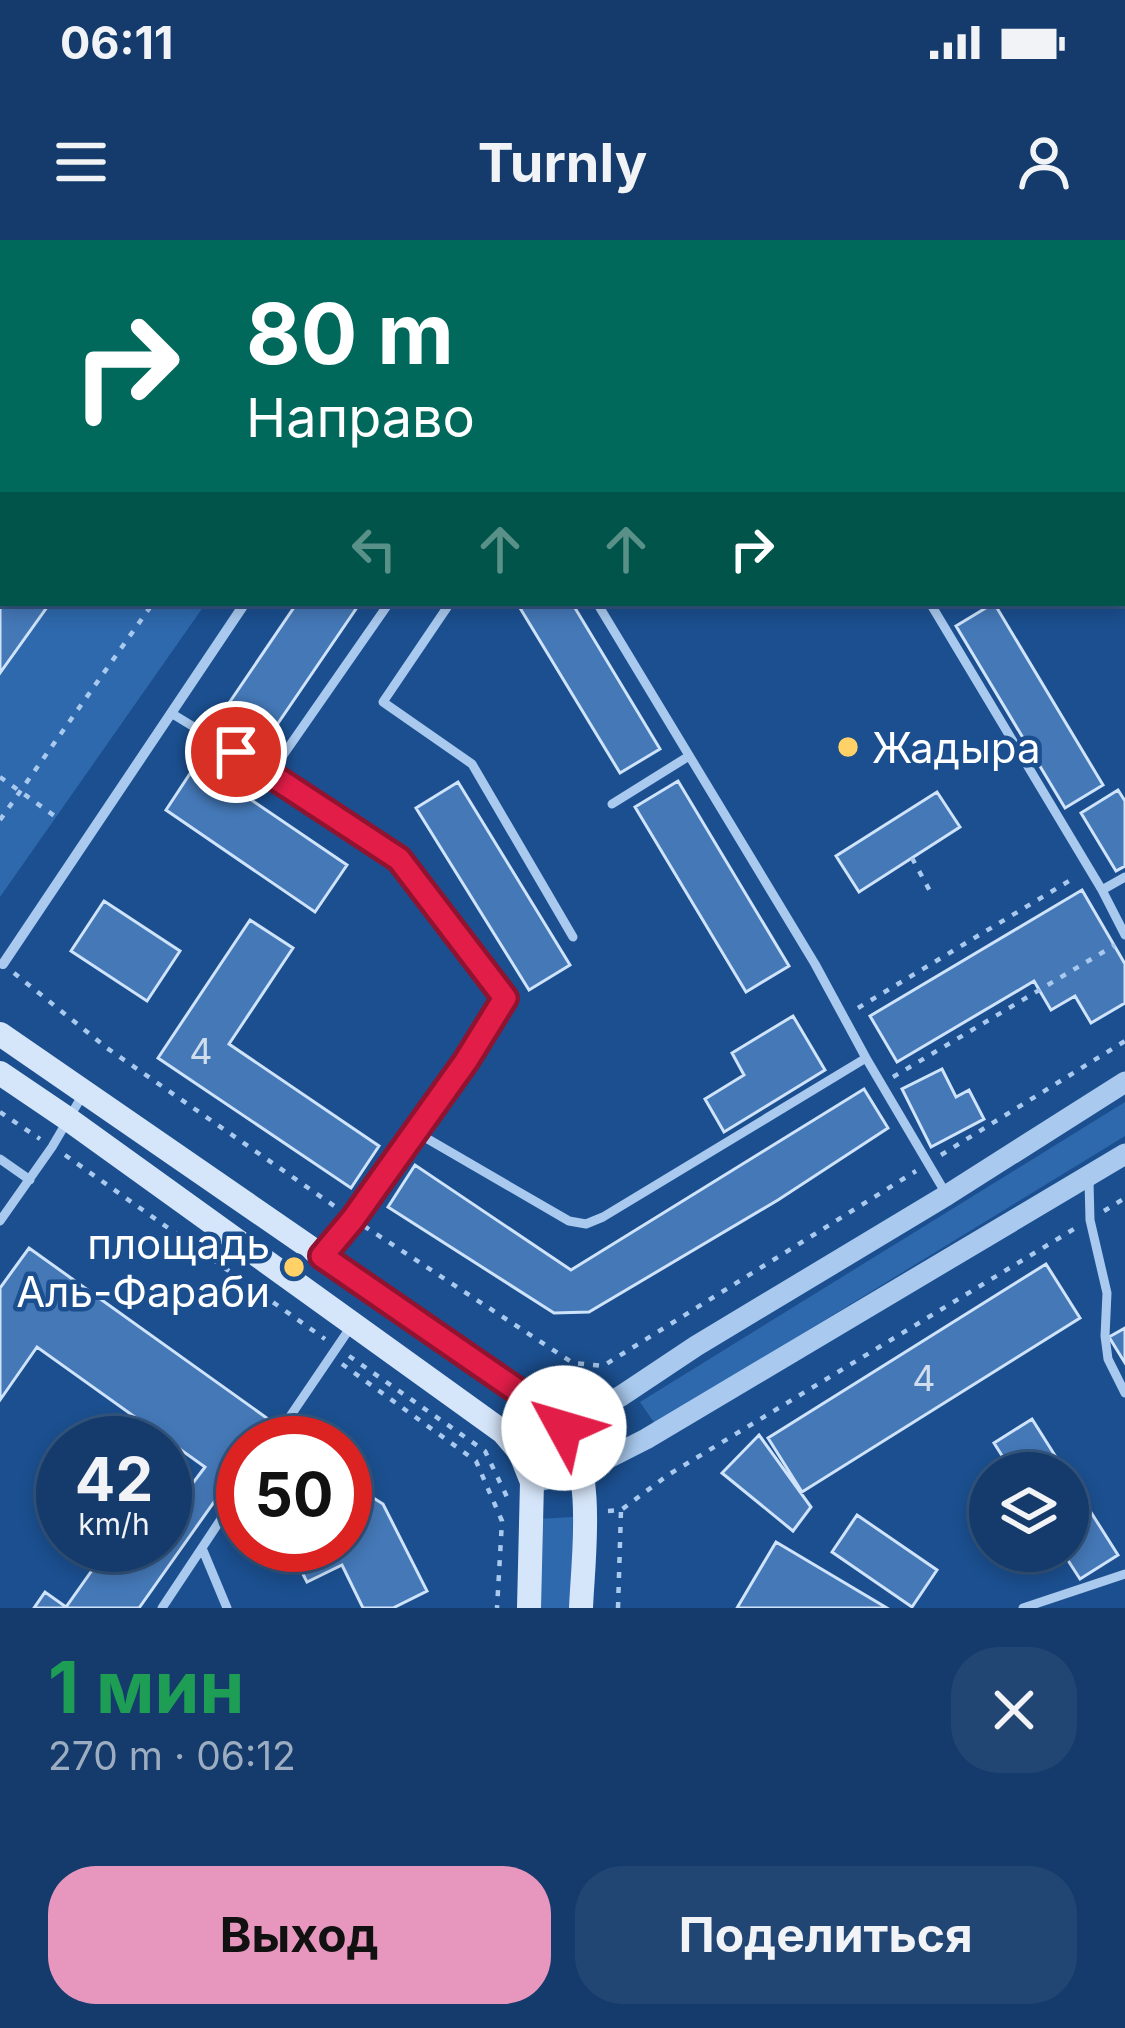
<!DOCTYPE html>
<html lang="ru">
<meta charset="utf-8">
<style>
:root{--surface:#143b6b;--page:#214673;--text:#f1f3f6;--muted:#9dadc1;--line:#33557e;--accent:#e797bd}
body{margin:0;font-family:Inter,sans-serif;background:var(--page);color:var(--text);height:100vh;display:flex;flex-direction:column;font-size:45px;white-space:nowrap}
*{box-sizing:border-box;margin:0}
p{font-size:39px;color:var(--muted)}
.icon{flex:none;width:66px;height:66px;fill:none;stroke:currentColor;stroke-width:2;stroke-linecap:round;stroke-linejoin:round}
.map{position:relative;height:1368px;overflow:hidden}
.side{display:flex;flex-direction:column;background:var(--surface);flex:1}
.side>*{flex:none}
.guide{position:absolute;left:0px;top:0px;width:1125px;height:366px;box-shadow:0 6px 18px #0003,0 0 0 3px var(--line);background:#00695c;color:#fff;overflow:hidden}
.tools{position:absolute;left:969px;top:1212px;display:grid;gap:24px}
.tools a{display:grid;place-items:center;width:120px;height:120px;border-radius:50%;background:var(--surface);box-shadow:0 6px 18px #0003,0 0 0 3px var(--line);font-size:60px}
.speed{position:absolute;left:36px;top:1176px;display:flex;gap:24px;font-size:60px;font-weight:700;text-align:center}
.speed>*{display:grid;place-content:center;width:156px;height:156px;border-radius:50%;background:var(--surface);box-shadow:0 6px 18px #0003,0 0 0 3px var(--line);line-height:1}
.speed small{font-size:30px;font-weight:400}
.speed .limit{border:18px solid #d22;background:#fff;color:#111}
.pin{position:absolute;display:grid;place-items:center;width:102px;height:102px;color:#fff;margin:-51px;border:6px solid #fff;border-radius:50%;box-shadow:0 3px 12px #0007}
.me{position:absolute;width:132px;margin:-66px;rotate:309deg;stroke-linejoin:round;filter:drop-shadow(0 0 9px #0008)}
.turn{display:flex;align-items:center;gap:42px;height:252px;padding:0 48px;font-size:54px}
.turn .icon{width:156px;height:156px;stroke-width:2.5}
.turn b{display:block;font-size:84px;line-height:102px}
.lanes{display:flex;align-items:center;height:114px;padding:0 48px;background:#0003;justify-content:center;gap:60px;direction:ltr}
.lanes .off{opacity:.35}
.round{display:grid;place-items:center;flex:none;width:126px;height:126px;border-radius:48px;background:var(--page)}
.overview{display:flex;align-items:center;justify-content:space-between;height:204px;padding:0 48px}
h1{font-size:72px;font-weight:700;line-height:90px;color:#1e9e55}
.cta{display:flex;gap:24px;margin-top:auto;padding:24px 48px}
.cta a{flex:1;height:138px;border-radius:48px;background:var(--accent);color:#111;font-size:48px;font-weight:700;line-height:138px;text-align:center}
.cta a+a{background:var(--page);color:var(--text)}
.status{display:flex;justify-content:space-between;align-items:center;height:84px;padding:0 60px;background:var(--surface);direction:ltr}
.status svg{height:33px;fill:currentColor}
header{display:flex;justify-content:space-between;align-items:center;height:156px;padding:0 48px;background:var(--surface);font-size:54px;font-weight:700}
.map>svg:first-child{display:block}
.green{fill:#2e69ad}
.building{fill:#4478b7;stroke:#cfe3fa;stroke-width:3}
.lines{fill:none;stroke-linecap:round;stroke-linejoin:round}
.path{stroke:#a9c9ee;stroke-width:4.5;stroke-dasharray:6 9;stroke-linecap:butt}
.service{stroke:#a9c9ee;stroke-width:9}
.pedestrian{stroke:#a9c9ee;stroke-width:10}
.tertiary{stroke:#a9c9ee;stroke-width:21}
.secondary{stroke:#d6e6fa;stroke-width:24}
.route-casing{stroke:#92132f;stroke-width:30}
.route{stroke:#e11d48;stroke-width:21}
.poi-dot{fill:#ffd166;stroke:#1b4f8f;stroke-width:4.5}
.labels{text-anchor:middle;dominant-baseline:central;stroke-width:9;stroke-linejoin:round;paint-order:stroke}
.number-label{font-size:36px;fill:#d0dded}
.poi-label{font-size:42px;fill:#fff;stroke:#1b4f8f;text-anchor:start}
</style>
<div class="status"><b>06:11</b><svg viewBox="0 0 49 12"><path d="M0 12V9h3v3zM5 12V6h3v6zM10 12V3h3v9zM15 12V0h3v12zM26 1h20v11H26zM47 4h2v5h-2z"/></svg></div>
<header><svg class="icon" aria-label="menu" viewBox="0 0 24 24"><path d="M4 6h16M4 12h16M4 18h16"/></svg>Turnly<svg class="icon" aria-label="person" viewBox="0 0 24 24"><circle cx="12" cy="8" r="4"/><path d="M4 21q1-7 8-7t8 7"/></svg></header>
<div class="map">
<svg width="1125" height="1368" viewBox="0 0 1125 1368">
<rect width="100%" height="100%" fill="#1b4f8f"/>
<!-- green -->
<path class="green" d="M 50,363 L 206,363 L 0,657 L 0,433 Z
M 1125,862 L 1125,896 L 655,1184 L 640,1162 Z
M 573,1277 L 571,1368 L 533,1368 L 536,1279 Z"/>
<!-- building -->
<path class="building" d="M 566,0 L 662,0 L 658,3 L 562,3 Z
M 1068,0 L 1125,0 L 1125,94 L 1122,89 L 1122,3 L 1070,3 Z
M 3,206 L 3,363 L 50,363 L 0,433 L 0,210 Z
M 297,363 L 360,363 L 270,495 L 227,466 Z
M 517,363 L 572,363 L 660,509 L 620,533 Z
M 994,363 L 1103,545 L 1065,568 L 956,386 Z
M 197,523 L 347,625 L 315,672 L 166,570 Z
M 678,541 L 789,726 L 746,752 L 635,567 Z
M 458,542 L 570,725 L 529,750 L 416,568 Z
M 1118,550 L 1125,561 L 1125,626 L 1116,631 L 1081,573 Z
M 937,552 L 960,587 L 859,652 L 836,616 Z
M 1082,650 L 1125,724 L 1125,763 L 1091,783 L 1075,756 L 1051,770 L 1034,741 L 897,822 L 870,776 Z
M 104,661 L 180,711 L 147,761 L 71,711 Z
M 250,680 L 293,708 L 229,804 L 379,906 L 351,948 L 158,818 Z
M 793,776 L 825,830 L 724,892 L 705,859 L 744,835 L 732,813 Z
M 942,829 L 956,857 L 969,850 L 984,879 L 931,907 L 902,849 Z
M 864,849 L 888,888 L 778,960 L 589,1072 L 554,1073 L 388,967 L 415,925 L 571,1030 Z
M 29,1008 L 271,1181 L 256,1203 L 243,1203 L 243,1221 L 139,1368 L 34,1368 L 45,1352 L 66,1367 L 110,1305 L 165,1305 L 165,1227 L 167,1224 L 193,1243 L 205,1227 L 37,1107 L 0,1160 L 0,1048 Z
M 1046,1024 L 1080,1078 L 802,1252 L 768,1198 Z
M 1125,1088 L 1125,1123 L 1109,1097 Z
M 1032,1179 L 1066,1233 L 1013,1233 L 994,1203 Z
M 759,1195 L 811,1267 L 793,1291 L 722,1233 Z
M 1068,1236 L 1118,1315 L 1080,1339 L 1062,1311 L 1068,1311 Z
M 345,1240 L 383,1264 L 427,1351 L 393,1368 L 363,1368 L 342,1325 L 307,1342 L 288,1305 L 345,1305 Z
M 857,1275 L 937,1330 L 912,1367 L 832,1312 Z
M 776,1302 L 887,1368 L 737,1368 Z"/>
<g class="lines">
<!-- path -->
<path class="path" d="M 408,3 L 410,0
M 0,6 L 4,0
M 0,537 L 56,577
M 0,580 L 153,363
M 912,618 L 931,653
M 14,733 L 107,808 L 340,970
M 858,768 L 1074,638
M 893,837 L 1115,705
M 0,872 L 40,899
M 65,915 L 325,1099
M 941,915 L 1125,801
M 1104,971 L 1125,958
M 364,986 L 573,1123 L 603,1126 L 916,931
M 349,1116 L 485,1211 L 507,1257
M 342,1124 L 476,1221 L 502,1281 L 497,1368
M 608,1271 L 621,1270 L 668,1235 L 1074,989
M 618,1368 L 621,1270"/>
<!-- service -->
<path class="service" d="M 1017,0 L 1018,3
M 707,3 L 711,0
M 450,363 L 383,462 L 472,524 L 573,697
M 597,363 L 815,724 L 866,818 L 945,952
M 930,363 L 1102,650 L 1125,695
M 171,473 L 284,542 L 399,619 L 505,758 L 465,821 L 353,979 L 322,1016
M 270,534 L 389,363
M 612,564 L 689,516
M 1102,650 L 1125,637
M 414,891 L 569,981 L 586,984 L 603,977 L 866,818
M 0,919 L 30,940
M 1089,941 L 1090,980 L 1107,1053 L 1105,1096 L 1108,1119 L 1125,1153
M 0,981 L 52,907 L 82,856
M 272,1203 L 350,1088
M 202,1308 L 227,1368
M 162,1368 L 243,1246
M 1023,1368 L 1125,1334"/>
<!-- pedestrian -->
<path class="pedestrian" d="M 489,3 L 491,0
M 3,724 L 245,363"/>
<!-- tertiary -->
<path class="tertiary" d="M 520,1212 L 621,1156 L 696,1106 L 947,955 L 1125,842
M 532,1242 L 581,1232 L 646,1199 L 1125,914"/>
<!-- secondary -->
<path class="secondary" d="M 0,794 L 534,1162 C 543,1170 555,1178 563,1187 C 596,1227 583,1319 581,1368
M 0,833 L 68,879 L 503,1192 L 520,1212 L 532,1242 L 529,1368"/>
</g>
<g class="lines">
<defs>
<path id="route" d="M 236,512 L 399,619 L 505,758 L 466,821 L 353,979 L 322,1016 L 534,1162 L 564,1188"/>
</defs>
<!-- route casing -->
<use href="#route" class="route-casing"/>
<!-- route -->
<use href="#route" class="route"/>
</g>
<!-- markers -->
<g class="poi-dot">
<circle cx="848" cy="507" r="12"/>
<circle cx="294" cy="1027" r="12"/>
</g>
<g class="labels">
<!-- number labels -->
<g class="number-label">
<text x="201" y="811">4</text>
<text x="924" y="1138">4</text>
</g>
<!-- poi labels -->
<g class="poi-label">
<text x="872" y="507">Жадыра</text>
<text x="270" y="1003" text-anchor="end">площадь<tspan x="270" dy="48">Аль-Фараби</tspan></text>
</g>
</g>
</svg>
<div class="tools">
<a><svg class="icon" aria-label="layers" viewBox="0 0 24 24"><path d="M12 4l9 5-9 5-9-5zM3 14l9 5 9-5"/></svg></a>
</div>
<div class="speed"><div>42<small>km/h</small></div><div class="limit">50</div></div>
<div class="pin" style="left:236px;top:512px;background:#d93025"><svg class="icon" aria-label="arrive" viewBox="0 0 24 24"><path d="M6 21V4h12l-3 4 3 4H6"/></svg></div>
<svg class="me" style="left:564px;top:1188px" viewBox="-20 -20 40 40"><circle r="19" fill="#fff"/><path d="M0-13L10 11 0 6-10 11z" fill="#e11d48"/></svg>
<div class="guide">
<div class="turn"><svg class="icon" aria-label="right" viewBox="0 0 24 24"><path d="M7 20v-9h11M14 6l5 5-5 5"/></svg><div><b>80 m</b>Направо</div></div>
<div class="lanes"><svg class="icon off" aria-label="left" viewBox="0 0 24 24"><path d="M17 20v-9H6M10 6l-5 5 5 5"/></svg><svg class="icon off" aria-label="ahead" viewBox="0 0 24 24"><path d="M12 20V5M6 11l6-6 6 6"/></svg><svg class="icon off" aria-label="ahead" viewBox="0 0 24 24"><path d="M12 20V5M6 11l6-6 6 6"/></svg><svg class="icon" aria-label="right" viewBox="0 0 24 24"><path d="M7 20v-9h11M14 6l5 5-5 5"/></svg></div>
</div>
</div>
<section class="side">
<div class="overview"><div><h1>1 мин</h1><p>270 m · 06:12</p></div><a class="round"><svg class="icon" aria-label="close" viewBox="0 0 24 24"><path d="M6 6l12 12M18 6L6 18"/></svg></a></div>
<div class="cta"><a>Выход</a><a>Поделиться</a></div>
</section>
